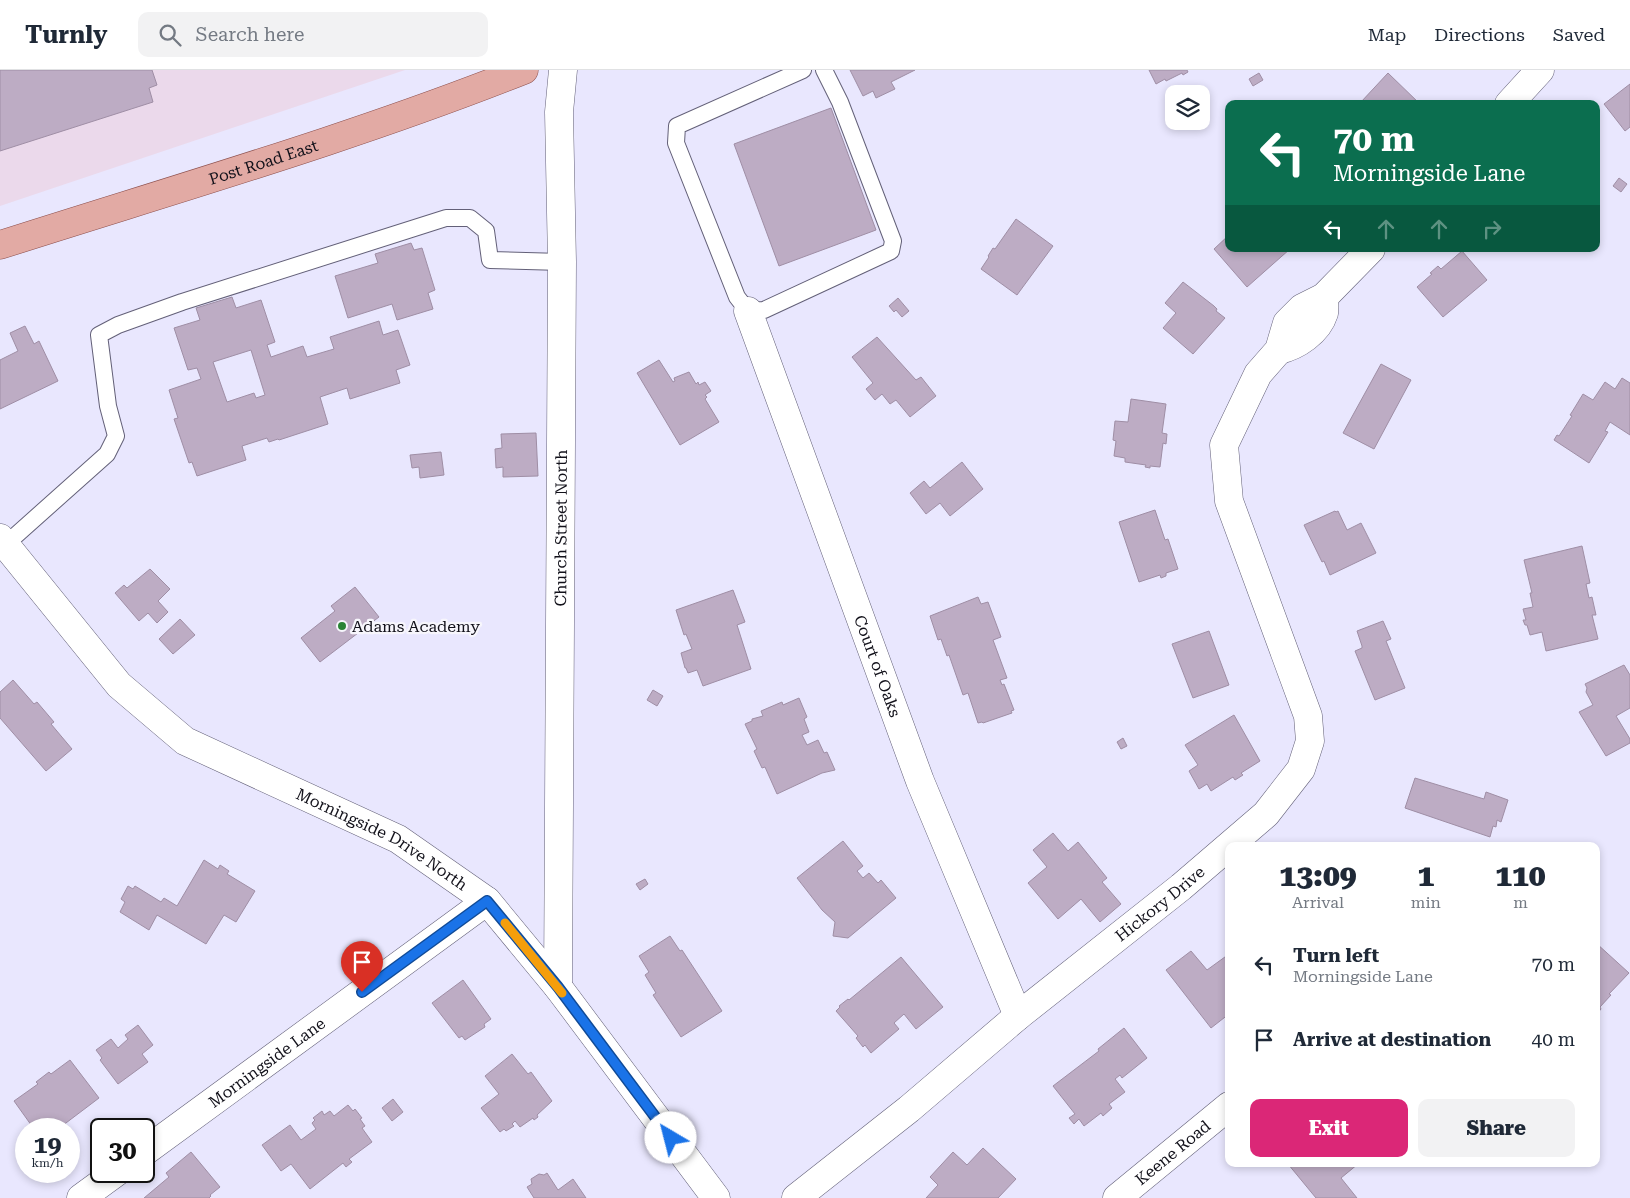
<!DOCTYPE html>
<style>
:root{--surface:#fff;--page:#f2f2f3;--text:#1f2937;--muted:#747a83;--line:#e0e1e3;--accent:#db2777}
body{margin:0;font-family:"Roboto Serif",serif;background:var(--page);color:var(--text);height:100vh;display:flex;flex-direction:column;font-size:19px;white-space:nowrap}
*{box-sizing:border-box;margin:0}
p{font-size:16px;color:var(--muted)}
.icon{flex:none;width:28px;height:28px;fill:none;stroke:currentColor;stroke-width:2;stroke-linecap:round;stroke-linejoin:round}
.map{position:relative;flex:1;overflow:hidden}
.panel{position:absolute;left:1225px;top:772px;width:375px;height:325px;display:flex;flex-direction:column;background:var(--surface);border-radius:10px;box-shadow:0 2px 8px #0003}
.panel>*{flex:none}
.top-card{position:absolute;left:1225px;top:30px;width:375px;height:152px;border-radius:10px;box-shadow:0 2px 8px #0003;background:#0b6e4f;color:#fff;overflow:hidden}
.tools{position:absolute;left:1165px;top:15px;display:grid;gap:10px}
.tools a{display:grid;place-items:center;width:45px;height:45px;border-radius:10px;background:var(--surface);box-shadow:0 2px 8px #0003;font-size:25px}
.speed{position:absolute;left:15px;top:1048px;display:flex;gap:10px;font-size:25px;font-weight:700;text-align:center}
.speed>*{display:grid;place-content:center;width:65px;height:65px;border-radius:50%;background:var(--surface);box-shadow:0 2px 8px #0003;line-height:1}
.speed small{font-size:12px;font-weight:400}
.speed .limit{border:2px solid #111;border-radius:8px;background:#fff;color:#111}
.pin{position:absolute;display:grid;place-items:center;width:42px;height:42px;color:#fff;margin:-51px -21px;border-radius:50% 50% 50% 0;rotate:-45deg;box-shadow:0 0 5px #0007}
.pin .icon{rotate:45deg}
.me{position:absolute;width:55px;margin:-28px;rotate:323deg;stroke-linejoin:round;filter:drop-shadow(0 0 4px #0008)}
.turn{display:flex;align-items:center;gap:18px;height:105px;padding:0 25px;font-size:22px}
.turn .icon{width:65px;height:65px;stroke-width:2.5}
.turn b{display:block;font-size:35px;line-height:42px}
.lanes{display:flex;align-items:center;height:48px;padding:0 25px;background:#0003;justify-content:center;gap:25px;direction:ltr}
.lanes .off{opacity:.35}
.eta{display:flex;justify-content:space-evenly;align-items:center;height:85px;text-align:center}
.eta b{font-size:30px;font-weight:800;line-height:35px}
.cta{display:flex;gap:10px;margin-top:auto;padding:10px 25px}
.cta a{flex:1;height:58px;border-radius:10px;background:var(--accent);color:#fff;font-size:20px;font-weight:800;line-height:58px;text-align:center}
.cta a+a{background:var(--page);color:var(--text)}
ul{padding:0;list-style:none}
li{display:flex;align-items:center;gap:15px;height:75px;padding:0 25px}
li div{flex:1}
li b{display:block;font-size:19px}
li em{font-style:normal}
header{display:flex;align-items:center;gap:30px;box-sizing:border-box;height:70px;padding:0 25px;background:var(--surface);border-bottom:1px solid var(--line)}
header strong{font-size:24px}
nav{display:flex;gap:28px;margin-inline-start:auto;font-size:18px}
.search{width:350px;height:45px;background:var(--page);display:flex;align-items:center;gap:12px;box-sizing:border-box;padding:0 18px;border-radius:10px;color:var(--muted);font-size:19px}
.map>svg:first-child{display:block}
.commercial{fill:#ebd9eb}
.building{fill:#bdacc4;stroke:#9f8ea5;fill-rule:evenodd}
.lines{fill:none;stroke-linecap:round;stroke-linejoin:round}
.lane-casing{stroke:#636078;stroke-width:18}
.street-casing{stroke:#636078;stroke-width:29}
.primary-casing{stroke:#8c4f4c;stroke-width:29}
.lane{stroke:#fff;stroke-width:16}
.street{stroke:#fff;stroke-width:28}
.primary{stroke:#e2aaa4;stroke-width:28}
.route-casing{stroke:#114b97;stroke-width:12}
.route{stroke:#1a73e8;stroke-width:9}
.slow{stroke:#f59e0b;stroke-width:9}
.poi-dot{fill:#2a8435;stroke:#f7f6fc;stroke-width:2}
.labels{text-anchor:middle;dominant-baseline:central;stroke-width:4.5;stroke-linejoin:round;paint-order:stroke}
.street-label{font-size:16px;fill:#12111a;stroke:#f7f6fc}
.poi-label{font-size:16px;fill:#12111a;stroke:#f7f6fc;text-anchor:start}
</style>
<header>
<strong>Turnly</strong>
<div class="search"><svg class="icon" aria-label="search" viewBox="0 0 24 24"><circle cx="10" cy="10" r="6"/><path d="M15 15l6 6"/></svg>Search here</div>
<nav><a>Map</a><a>Directions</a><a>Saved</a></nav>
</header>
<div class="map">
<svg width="1630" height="1128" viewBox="0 0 1630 1128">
<rect width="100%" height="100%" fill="#e9e7fe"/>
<!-- commercial -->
<path class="commercial" d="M 0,0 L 405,0 L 0,136 Z"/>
<!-- building -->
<path class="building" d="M 0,0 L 152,0 L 157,15 L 149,18 L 153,32 L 0,81 Z
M 850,0 L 915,0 L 891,12 L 895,19 L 876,28 L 873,21 L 863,26 Z
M 1149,0 L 1187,0 L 1188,2 L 1183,5 L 1182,3 L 1166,11 L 1165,9 L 1156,14 Z
M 1259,3 L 1263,10 L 1253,16 L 1249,9 Z
M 1388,3 L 1420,34 L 1362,34 L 1361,32 Z
M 1630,14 L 1630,57 L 1625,61 L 1604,34 Z
M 831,38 L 876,160 L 779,196 L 734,74 Z
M 1619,108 L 1627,114 L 1621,122 L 1613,116 Z
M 1016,149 L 1053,176 L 1017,225 L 981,199 L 989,187 L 988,186 L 993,178 L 995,179 Z
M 1229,165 L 1229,179 L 1290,179 L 1247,217 L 1214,179 Z
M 411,173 L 414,180 L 422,178 L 435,220 L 428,223 L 433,239 L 397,250 L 392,234 L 348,248 L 335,206 L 378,193 L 375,184 Z
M 1462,181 L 1487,210 L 1443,247 L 1417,217 L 1432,204 L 1430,203 L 1438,196 L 1441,199 Z
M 1183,212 L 1214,236 L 1217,239 L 1216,241 L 1225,248 L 1193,284 L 1163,258 L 1176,243 L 1165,233 Z
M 232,227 L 236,238 L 261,230 L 275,272 L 267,275 L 271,287 L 303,276 L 307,287 L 334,279 L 330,267 L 379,251 L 383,265 L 398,260 L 410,295 L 396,300 L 400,313 L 350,329 L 347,318 L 320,327 L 328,354 L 279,370 L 278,369 L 269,372 L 267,368 L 242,376 L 246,390 L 197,406 L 192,392 L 189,393 L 174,349 L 178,348 L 169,320 L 201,309 L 197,298 L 188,300 L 174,258 L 200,250 L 196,238 ZM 251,280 L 265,325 L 256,328 L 254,323 L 227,332 L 213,292 Z
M 898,228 L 909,241 L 902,247 L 896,240 L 894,242 L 889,236 Z
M 25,256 L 34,274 L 39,271 L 58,311 L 0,339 L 0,290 L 18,281 L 10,263 Z
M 877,267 L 916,310 L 921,307 L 936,326 L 910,347 L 896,330 L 890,334 L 882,324 L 875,330 L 866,319 L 873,313 L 852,287 Z
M 659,290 L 673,312 L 675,311 L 674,308 L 689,302 L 696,314 L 698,312 L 699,315 L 705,312 L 711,321 L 705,325 L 707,327 L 705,329 L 719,352 L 680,375 L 637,303 Z
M 1381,294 L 1411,310 L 1374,379 L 1343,363 Z
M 1622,308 L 1630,313 L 1630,365 L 1610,352 L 1605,361 L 1608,362 L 1589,393 L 1554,370 L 1557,365 L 1559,366 L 1572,346 L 1570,345 L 1572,342 L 1583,324 L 1593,330 L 1605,312 L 1615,319 Z
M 1131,329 L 1166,334 L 1162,363 L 1167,364 L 1166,374 L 1163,373 L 1160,397 L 1150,396 L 1150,398 L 1145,397 L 1146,395 L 1125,392 L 1125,388 L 1114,386 L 1116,371 L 1113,370 L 1115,351 L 1128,352 Z
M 536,363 L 538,406 L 503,407 L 503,397 L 496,398 L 495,379 L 502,378 L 501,364 Z
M 441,382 L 444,405 L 420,408 L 419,397 L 412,398 L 410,385 Z
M 962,392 L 983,419 L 950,446 L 940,433 L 926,444 L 910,423 L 924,411 L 930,418 Z
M 1155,440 L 1165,470 L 1168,469 L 1178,499 L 1166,503 L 1166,506 L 1161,508 L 1160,505 L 1139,512 L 1119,452 Z
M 1335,441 L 1336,442 L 1338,441 L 1347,460 L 1361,453 L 1376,483 L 1330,505 L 1324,491 L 1322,492 L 1304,455 Z
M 1582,476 L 1590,513 L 1586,514 L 1589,528 L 1592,527 L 1596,545 L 1592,545 L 1598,569 L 1546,581 L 1542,562 L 1530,565 L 1527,555 L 1525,555 L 1523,550 L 1526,550 L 1523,539 L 1533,537 L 1530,523 L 1532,523 L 1524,490 Z
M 150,499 L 170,519 L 158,531 L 168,542 L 157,553 L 148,543 L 139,551 L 115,523 L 124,515 L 127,518 Z
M 355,517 L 379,547 L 320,592 L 301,568 L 335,541 L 331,536 Z
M 733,520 L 745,552 L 737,555 L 751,599 L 703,616 L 697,600 L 688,603 L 686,598 L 685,598 L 681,583 L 692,579 L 686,564 L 684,565 L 676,540 Z
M 978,527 L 981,534 L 988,532 L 1001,567 L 993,570 L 1007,608 L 1000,610 L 1002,615 L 1004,614 L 1014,640 L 1011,641 L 1012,643 L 983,653 L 982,652 L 978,653 L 968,623 L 963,625 L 949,585 L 947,586 L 941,569 L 938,570 L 930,546 Z
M 180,549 L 195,565 L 173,584 L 159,569 Z
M 1383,551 L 1391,569 L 1386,571 L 1405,618 L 1375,630 L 1355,581 L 1362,578 L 1362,576 L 1357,561 Z
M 1209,561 L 1229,615 L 1193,628 L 1172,574 Z
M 1624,595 L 1630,605 L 1630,638 L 1616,646 L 1630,669 L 1630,673 L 1606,686 L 1579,642 L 1593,635 L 1586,622 L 1587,618 L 1585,614 Z
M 13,610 L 34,634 L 37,632 L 54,652 L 51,654 L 72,679 L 46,701 L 0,648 L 0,622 Z
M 653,620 L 663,626 L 657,636 L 647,630 Z
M 799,628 L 807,647 L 804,649 L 809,662 L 802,665 L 807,675 L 818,670 L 824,683 L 827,682 L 835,700 L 822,703 L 777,724 L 765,697 L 762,698 L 754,681 L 757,679 L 745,654 L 752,651 L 752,649 L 763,646 L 761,641 L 782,632 L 783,635 Z
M 1234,645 L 1260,691 L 1241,703 L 1243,705 L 1235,710 L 1233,707 L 1211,721 L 1207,714 L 1199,719 L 1189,701 L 1198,695 L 1185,675 Z
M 1123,668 L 1127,676 L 1121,679 L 1117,672 Z
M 1415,708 L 1484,729 L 1486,722 L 1508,730 L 1501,752 L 1497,750 L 1496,757 L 1493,756 L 1490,767 L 1405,738 Z
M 1053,763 L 1068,781 L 1078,772 L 1107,808 L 1102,812 L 1121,834 L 1100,852 L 1081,829 L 1058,849 L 1028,813 L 1047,797 L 1033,780 Z
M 843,771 L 863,796 L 857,801 L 863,808 L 869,803 L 878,813 L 881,810 L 896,828 L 848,868 L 833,866 L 835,852 L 822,840 L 797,808 Z
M 204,790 L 218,799 L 220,795 L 229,801 L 227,804 L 255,821 L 236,852 L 224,845 L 206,874 L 157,845 L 149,860 L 120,842 L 125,832 L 121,829 L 128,816 L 133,819 L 135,816 L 161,832 L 164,828 L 177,836 Z
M 645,809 L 648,814 L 640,820 L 636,814 Z
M 670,866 L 680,881 L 682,880 L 722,941 L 681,967 L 653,925 L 656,923 L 645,905 L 649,902 L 639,886 Z
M 1596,873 L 1629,903 L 1609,924 L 1611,925 L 1600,937 L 1601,939 L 1596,945 Z
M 1191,881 L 1207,900 L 1229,884 L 1229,944 L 1211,958 L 1166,900 Z
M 901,887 L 943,937 L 916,959 L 904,944 L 894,953 L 899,959 L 871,983 L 865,975 L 863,977 L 856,968 L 858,966 L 836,941 L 840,937 L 839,936 L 848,929 L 849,930 Z
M 463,910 L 491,949 L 484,954 L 485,957 L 465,970 L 462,966 L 459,968 L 432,933 Z
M 138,955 L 153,975 L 142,984 L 148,992 L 118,1014 L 100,990 L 102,988 L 96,980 L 111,969 L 118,978 L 128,969 L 125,965 Z
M 1124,958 L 1147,988 L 1122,1008 L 1120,1005 L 1115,1009 L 1125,1022 L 1109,1034 L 1112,1038 L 1103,1046 L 1101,1043 L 1084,1056 L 1079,1049 L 1074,1054 L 1069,1048 L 1075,1044 L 1053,1016 L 1099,981 L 1098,979 Z
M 512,984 L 528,1004 L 531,1002 L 552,1031 L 537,1045 L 538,1047 L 534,1050 L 533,1048 L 520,1057 L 515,1051 L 512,1054 L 514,1056 L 506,1061 L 504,1059 L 500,1062 L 481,1038 L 499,1024 L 485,1006 Z
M 70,990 L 99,1028 L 58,1059 L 34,1059 L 14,1031 L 38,1014 L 36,1012 L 49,1002 L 51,1004 Z
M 393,1029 L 403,1042 L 392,1051 L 382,1038 Z
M 348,1035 L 353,1041 L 355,1039 L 362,1048 L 360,1049 L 365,1056 L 362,1058 L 372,1072 L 349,1089 L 352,1092 L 346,1097 L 343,1093 L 310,1119 L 291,1094 L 281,1101 L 262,1075 L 290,1055 L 301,1070 L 316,1059 L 312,1053 L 315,1050 L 313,1048 L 322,1041 L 324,1045 L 330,1041 L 334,1046 Z
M 983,1078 L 1016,1109 L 998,1128 L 926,1128 L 938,1115 L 930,1107 L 953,1082 L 967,1095 Z
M 191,1082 L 220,1117 L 210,1125 L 211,1126 L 209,1128 L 144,1128 L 169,1107 L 166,1103 Z
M 1288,1094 L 1358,1094 L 1341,1108 L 1357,1128 L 1316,1128 Z
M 547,1103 L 558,1120 L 573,1109 L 586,1128 L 534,1128 L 527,1117 L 532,1114 L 531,1109 L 539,1104 L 544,1105 Z"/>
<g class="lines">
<defs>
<path id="lane" d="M 803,0 L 677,56 L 676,73 L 737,227 L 748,241 L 764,240 L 891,181 L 893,171 L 840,32 L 824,0
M 5,475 L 107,384 L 116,366 L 108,336 L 99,265 L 118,255 L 182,232 L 446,148 L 470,148 L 486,161 L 490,190 L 562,192"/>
<g id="street">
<path d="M 1509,34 L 1540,0"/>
<path id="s1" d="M 748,241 L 920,711 L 1018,946"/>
<path d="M 1279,280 C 1297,276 1318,262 1324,243 C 1325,239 1324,232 1324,227"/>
<path id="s2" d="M 0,468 L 119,615 L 185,671 L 398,769 L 487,831 L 558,917 L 716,1128"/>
<path id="s3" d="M 558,917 L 562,192 L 559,42 L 563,0"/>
<path id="s4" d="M 144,1082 L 487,831"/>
<path d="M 81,1128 L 118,1101"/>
<path id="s5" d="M 796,1128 L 909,1039 L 1018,946 L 1181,817 L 1266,744 L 1301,699 L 1310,671 L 1308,646 L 1229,431 L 1224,375 L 1258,304 L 1279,280 L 1287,253 L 1302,238 L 1324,227 L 1371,179"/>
<path id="s6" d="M 1117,1128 L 1229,1036"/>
</g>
<g id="primary">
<path id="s7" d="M 0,175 C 175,119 353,68 524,0"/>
</g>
</defs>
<!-- lane casing -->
<use href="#lane" class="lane-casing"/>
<!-- street casing -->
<use href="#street" class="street-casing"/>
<!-- primary casing -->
<use href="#primary" class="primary-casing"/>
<!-- lane -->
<use href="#lane" class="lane"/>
<!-- street -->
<use href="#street" class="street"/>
<!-- primary -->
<use href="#primary" class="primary"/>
</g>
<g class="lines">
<defs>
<path id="route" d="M 362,922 L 487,831 L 558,917 L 671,1068"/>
</defs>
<!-- route casing -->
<use href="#route" class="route-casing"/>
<!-- route -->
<use href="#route" class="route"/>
<!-- slow -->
<path class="slow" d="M 505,853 L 562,923"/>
</g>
<!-- markers -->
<circle class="poi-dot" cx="342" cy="556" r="5"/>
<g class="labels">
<!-- street labels -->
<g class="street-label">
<text stroke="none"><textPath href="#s7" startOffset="276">Post Road East</textPath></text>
<text stroke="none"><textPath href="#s3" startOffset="459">Church Street North</textPath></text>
<text stroke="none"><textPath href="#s1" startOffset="378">Court of Oaks</textPath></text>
<text stroke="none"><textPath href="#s2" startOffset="496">Morningside Drive North</textPath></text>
<text stroke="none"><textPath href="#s5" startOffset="468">Hickory Drive</textPath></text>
<text stroke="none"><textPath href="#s4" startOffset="152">Morningside Lane</textPath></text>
<text stroke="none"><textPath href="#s6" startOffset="72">Keene Road</textPath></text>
</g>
<!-- poi labels -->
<g class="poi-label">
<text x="352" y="556">Adams Academy</text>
</g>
</g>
</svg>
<div class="tools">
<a><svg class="icon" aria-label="layers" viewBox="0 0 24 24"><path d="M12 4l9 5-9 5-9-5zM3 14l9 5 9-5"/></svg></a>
</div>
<div class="speed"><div>19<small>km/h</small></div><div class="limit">30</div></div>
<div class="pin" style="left:362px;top:922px;background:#d93025"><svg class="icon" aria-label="arrive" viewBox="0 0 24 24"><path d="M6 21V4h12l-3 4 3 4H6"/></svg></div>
<svg class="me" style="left:671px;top:1068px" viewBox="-20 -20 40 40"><circle r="19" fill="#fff"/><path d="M0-13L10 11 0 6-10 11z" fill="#1a73e8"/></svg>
<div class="top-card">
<div class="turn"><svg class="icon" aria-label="left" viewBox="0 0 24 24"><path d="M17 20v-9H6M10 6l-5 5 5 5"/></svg><div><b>70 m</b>Morningside Lane</div></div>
<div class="lanes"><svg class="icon" aria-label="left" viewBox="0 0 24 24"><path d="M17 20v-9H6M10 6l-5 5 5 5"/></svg><svg class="icon off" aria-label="ahead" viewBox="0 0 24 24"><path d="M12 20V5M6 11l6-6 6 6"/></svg><svg class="icon off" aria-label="ahead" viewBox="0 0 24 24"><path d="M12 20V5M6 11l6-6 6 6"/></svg><svg class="icon off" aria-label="right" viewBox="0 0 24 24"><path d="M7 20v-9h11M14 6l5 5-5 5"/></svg></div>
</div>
<section class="panel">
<div class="eta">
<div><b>13:09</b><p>Arrival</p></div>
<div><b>1</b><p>min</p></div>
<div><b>110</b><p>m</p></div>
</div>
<ul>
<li><svg class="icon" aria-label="left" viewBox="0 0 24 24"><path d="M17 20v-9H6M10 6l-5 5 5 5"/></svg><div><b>Turn left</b><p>Morningside Lane</p></div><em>70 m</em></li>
<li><svg class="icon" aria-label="arrive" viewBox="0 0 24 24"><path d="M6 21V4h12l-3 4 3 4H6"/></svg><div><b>Arrive at destination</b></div><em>40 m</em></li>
</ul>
<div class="cta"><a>Exit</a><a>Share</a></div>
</section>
</div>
